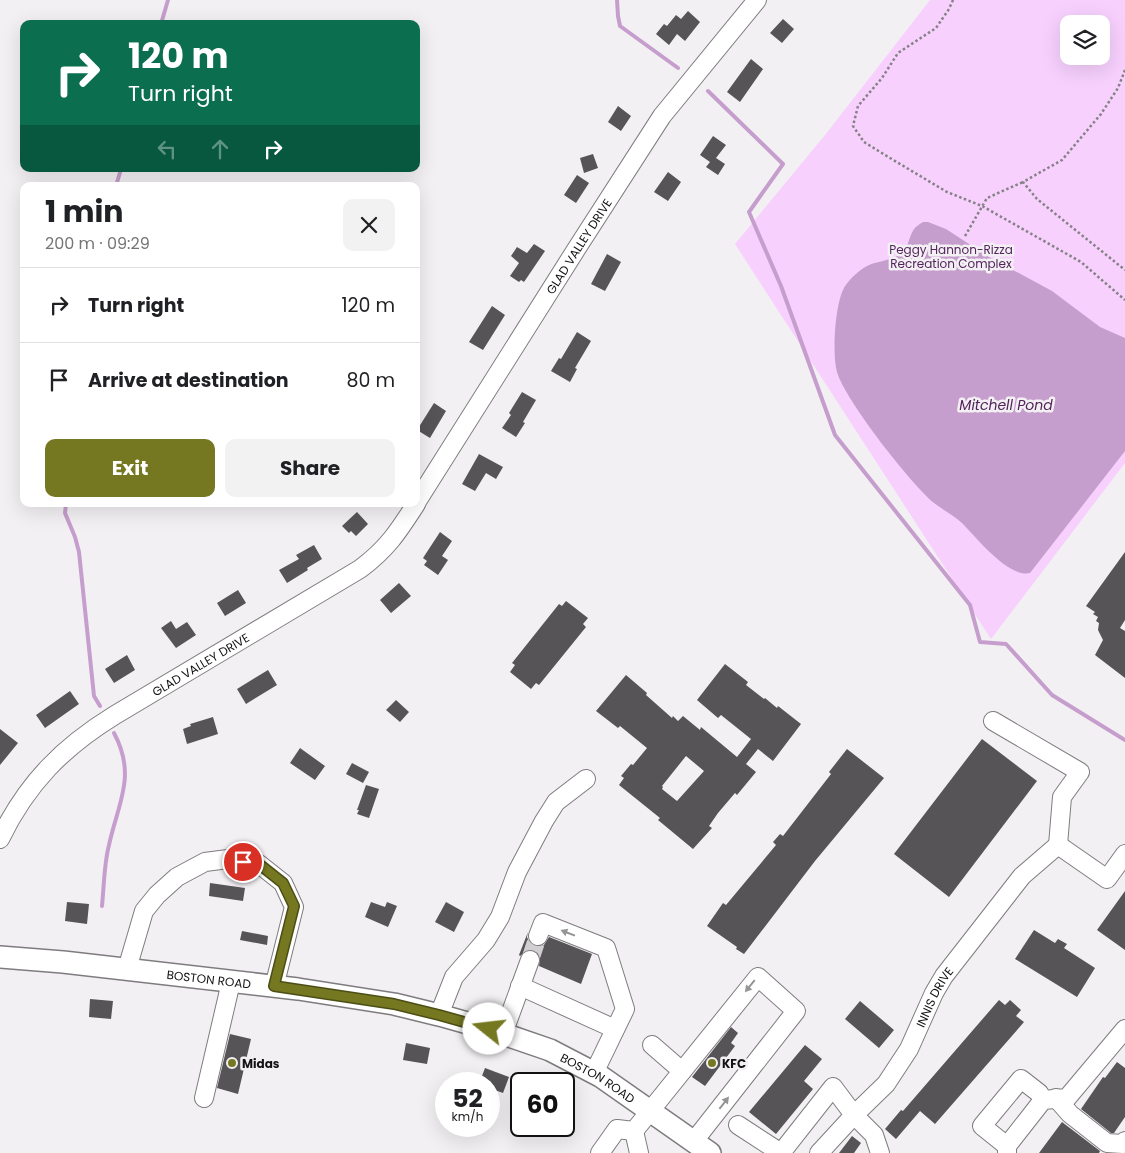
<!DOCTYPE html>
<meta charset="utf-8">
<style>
:root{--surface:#fff;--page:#f2f2f2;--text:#202124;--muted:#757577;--line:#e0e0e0;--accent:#757820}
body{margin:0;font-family:Poppins,sans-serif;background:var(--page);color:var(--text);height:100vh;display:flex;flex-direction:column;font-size:19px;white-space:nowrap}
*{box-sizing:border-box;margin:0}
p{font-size:16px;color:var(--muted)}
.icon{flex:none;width:28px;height:28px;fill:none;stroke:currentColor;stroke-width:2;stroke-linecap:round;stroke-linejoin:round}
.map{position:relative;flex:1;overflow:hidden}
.panel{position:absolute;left:20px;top:182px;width:400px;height:325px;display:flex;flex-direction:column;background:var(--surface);border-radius:10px;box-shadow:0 5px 20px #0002}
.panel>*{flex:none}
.top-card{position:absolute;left:20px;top:20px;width:400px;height:152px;border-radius:10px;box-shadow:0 5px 20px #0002;background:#0b6e4f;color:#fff;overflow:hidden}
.fabs{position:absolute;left:1060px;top:15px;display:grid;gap:10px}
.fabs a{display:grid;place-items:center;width:50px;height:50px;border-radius:10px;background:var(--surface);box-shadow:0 5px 20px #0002;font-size:25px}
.speed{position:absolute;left:435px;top:1072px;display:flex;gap:10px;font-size:25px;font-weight:700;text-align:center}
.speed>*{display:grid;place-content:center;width:65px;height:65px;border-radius:50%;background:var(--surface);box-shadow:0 5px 20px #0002;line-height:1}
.speed small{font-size:12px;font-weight:400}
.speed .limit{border:2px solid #111;border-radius:8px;background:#fff;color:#111}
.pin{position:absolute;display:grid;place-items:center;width:42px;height:42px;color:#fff;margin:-21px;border:2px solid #fff;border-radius:50%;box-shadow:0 1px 5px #0007}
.me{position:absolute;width:55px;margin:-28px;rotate:286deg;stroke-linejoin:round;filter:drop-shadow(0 0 4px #0008)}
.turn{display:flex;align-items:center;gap:18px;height:105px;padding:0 25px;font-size:22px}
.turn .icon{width:65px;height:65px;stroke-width:2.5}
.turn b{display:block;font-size:35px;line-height:42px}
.lanes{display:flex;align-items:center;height:48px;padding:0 25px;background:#0003;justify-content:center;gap:25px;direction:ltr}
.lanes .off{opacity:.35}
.round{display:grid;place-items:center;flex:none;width:52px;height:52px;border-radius:10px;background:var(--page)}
.overview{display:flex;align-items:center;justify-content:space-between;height:85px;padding:0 25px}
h1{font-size:30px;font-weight:700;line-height:38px}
.action{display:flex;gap:10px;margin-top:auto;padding:10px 25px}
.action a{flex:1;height:58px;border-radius:10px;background:var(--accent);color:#fff;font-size:20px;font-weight:700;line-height:58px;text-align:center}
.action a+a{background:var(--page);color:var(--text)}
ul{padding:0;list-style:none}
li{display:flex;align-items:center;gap:15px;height:75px;padding:0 25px;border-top:1px solid var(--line)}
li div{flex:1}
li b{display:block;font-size:19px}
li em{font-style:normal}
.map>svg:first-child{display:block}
.green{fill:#f7d0fe;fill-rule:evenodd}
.water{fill:#c69ecd}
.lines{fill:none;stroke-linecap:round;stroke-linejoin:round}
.stream{stroke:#c69ecd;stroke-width:4}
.building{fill:#565456;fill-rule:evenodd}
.minor-tunnel{stroke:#d2cfd2;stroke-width:18;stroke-dasharray:18 9;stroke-linecap:butt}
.minor-casing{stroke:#7f7c7f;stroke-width:20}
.major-casing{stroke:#7f7c7f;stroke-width:24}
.path{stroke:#848284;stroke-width:2.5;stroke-dasharray:2.5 2.5;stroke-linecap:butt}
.minor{stroke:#fff;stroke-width:18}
.major{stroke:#fff;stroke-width:21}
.oneway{fill:#959595}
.route-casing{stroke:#4c4e15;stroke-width:12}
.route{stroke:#757820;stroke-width:9}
.poi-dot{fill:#757820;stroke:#f3f0f3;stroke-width:2}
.labels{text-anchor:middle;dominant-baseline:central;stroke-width:5;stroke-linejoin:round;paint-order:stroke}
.street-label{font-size:12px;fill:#141314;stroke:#f3f0f3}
.park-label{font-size:12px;fill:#55245e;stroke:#f3f0f3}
.poi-label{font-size:12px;font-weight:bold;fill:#141314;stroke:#f3f0f3;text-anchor:start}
.water-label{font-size:14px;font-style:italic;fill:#52225b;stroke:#f3f0f3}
</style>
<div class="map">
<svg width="1125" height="1153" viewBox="0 0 1125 1153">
<rect width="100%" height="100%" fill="#f3f0f3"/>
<!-- green -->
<path class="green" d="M 930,0 L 1125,0 L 1125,463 L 991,639 L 735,244 L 825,135 ZM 1069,24 L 1101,24 L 1101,56 L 1069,56 Z"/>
<!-- water -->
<path class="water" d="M 923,222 L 928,222 L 946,229 L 989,257 L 1052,291 L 1100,327 L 1125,338 L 1125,451 L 1030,573 C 1008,578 976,537 962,523 C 953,515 943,510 934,503 C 911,484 845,400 837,372 C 832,354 835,307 843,290 C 847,281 858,271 867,266 C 877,261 889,261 899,255 C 909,249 908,238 914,229 C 916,226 920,224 923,222 Z"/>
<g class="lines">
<!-- stream -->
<path class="stream" d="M 617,0 L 618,16 L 620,26 L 678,68
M 161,24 L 168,0
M 708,91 L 783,164 L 749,212 L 781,286 L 835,435 L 970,605 L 980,642 L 1006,644 L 1052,695 L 1125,740
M 116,186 L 121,169
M 66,504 L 65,513 L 75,537 L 79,552 L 94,696 L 100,706
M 102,906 C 104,886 104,864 109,845 C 118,803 137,776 114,733"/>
</g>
<!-- building -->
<path class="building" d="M 688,11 L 700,22 L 685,41 L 677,34 L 669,45 L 656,34 L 664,24 L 667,26 L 676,15 L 681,19 Z
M 783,19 L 794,29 L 782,43 L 770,33 Z
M 751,59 L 763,69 L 740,102 L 727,92 Z
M 618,106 L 631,116 L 621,131 L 608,122 Z
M 713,136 L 726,145 L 716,158 L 725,164 L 718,175 L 706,167 L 710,162 L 700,155 Z
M 593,154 L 598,168 L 584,173 L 580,158 Z
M 668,172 L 681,182 L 668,201 L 654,192 Z
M 577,175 L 589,183 L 576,203 L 564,195 Z
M 534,244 L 545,251 L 524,282 L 521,280 L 519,282 L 510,276 L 519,263 L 511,256 L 517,247 L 527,253 Z
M 607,254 L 621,262 L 605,291 L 591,284 Z
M 492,306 L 505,315 L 483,350 L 469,342 Z
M 577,332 L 591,341 L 575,368 L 577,369 L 570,382 L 551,371 L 559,358 L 561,359 Z
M 522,392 L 536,400 L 523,422 L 525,423 L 516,437 L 502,428 L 511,415 L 509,413 Z
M 434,403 L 446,411 L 430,438 L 417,430 Z
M 479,454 L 503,467 L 496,479 L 486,473 L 475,491 L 462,484 Z
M 357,512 L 368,524 L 356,536 L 351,531 L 349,533 L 342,526 Z
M 440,532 L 452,541 L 442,556 L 448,560 L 438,575 L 424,565 L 427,561 L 423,558 Z
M 314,545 L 322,559 L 307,568 L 308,570 L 287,583 L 279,570 L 299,559 L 296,555 Z
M 1125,552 L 1125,620 L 1120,628 L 1125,631 L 1125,678 L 1095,655 L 1103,640 L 1098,630 L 1099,623 L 1096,621 L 1098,617 L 1093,614 L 1095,612 L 1086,606 Z
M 399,583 L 411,596 L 391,613 L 380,600 Z
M 238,590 L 246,603 L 225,616 L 217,603 Z
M 566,601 L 588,618 L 583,624 L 586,627 L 539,685 L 536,683 L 531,689 L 510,672 L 515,665 L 512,663 L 559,604 L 562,606 Z
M 171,621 L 176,629 L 187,622 L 196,635 L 176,648 L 161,628 Z
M 127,655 L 135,670 L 114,683 L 105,669 Z
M 725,664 L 748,682 L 746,685 L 764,699 L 765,698 L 777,708 L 778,706 L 801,724 L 773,761 L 758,749 L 746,764 L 756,772 L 737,795 L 735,793 L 718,813 L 709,826 L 712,828 L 693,849 L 658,820 L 660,818 L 619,785 L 624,778 L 621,776 L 631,764 L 633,765 L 647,748 L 620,726 L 618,728 L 596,711 L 626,675 L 647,693 L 646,695 L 672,718 L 673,716 L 678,721 L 683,716 L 700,730 L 701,727 L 737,757 L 751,739 L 721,715 L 718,718 L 697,700 ZM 686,756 L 704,771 L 677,801 L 662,789 L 663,787 L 662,786 Z
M 268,670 L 277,685 L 246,704 L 237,689 Z
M 70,691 L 79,704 L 45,728 L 36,715 Z
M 396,700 L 409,712 L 400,722 L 386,710 Z
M 213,717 L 218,734 L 187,744 L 183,729 L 191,726 L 190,724 Z
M 0,729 L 18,743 L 0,765 Z
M 982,739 L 1037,781 L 949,897 L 894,854 Z
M 300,748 L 325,766 L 315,780 L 290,763 Z
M 847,749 L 884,778 L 815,861 L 744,954 L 736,949 L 737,947 L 707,926 L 723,903 L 726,905 L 776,845 L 773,842 L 780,834 L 783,836 L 831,774 L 829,772 Z
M 352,763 L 369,772 L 363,783 L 346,774 Z
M 366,785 L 379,789 L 369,818 L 357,814 L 359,810 L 357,810 Z
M 210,883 L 245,888 L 243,901 L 209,896 Z
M 1125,891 L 1125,950 L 1097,930 Z
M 67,902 L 89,904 L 87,924 L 65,921 Z
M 371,902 L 385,907 L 387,902 L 397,906 L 388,927 L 365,917 Z
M 446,902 L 464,912 L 454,932 L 435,922 Z
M 1034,930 L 1055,943 L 1058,939 L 1067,944 L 1064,948 L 1095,968 L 1077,997 L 1015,959 Z
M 242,931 L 268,936 L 267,945 L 240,940 Z
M 528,932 L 527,937 L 529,942 L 535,946 L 544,945 L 549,937 L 592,954 L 581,984 L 539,966 L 540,958 L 534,950 L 528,950 L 520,956 L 519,955 Z
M 90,999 L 113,1001 L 111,1019 L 89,1017 Z
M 999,1000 L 1005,1005 L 1010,1000 L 1021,1010 L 1016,1016 L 1024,1022 L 935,1124 L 920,1111 L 896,1139 L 885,1129 L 901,1110 L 903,1111 Z
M 860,1001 L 894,1030 L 879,1048 L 845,1019 Z
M 731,1027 L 738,1033 L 731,1043 L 735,1046 L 705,1086 L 692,1077 Z
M 230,1034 L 251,1039 L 238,1094 L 217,1088 Z
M 406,1043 L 430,1048 L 427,1064 L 403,1060 Z
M 805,1045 L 822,1059 L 804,1081 L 813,1089 L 776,1134 L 749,1112 Z
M 1117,1062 L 1125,1068 L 1125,1117 L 1114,1133 L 1111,1133 L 1081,1109 L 1103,1077 L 1105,1078 Z
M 485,1068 L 509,1077 L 503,1093 L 489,1088 L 489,1084 L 479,1084 Z
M 1062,1122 L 1100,1151 L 1099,1153 L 1039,1153 Z
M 852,1136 L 861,1143 L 854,1153 L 839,1153 Z"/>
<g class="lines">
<!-- minor-tunnel -->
<path class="minor-tunnel" d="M 530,960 L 538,936"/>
<defs>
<g id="minor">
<path id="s1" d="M 416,503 L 577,248 L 662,116 L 757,0"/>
<path d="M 993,721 L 1080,772 L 1062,797 L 1058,845"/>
<path id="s2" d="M 0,839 C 27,783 63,747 115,715 L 360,569 C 387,549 398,532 416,504"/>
<path d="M 1058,845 L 1107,879 L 1125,854"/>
<path d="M 538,936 L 543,923 L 606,948 L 625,1009 L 594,1073"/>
<path d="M 127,969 L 144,911 L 157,895 L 177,877 L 205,862 L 228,859 L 259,864 L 283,883 L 294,907 L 274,987"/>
<path d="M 520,986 L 615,1029"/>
<path d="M 439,1015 L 454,977 L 486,940 L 500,917 L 517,872 L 544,821 L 556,802 L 586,779"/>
<path d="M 503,1034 L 530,960"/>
<path d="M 652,1045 L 682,1071"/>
<path d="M 204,1098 L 231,982"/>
<path d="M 1056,1098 L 1070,1114 L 1107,1143 L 1123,1144 L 1125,1141"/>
<path d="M 738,1125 L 781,1153"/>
<path d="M 634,1131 L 639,1153"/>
<path d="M 1007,1146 L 982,1126 L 1021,1079 L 1039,1093 L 1043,1100"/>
<path d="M 600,1153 L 617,1129 L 634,1131 L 758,977 L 796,1011 L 694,1141"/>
<path d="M 781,1153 L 833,1087 L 854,1115 L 874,1135 L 880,1153"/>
<path id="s3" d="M 819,1153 L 854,1115 L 886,1084 L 909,1049 L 934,993 L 944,976 L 1022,876 L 1058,845"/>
<path d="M 1007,1153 L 1007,1146 L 1043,1100 L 1067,1098 L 1125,1029"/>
</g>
<g id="major">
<path id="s4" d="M 0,957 L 63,962 L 298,989 L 394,1004 L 439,1015 L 489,1029 L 550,1050 L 600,1076 L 710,1153"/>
</g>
</defs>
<!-- minor casing -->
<use href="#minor" class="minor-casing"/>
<!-- major casing -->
<use href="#major" class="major-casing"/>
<!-- path -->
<path class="path" d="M 953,0 L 949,9 L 936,28 L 898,53 L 882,78 L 858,106 L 853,126 L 864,142 L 890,158 L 947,192 L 982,206 L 1081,262 L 1125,300
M 1125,70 L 1118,88 L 1101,114 L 1062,160 L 1023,182 L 1037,199 L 1125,270
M 965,236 L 987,198 L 1023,182"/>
<!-- minor -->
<use href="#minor" class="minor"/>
<!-- major -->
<use href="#major" class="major"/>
</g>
<!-- one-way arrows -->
<defs><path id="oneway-solid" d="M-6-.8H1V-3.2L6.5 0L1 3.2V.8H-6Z" transform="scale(1.25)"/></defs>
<g class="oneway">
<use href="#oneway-solid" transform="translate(568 933) rotate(-159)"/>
<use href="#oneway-solid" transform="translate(750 986) rotate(129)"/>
<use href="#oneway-solid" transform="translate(724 1103) rotate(-52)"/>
</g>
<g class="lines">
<defs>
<path id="route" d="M 243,862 L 259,864 L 283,883 L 294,906 L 274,986 L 394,1004 L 439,1015 L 489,1029"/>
</defs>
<!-- route casing -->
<use href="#route" class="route-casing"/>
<!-- route -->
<use href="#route" class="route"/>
</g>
<!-- markers -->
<g class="poi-dot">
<circle cx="232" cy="1063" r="5"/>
<circle cx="712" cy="1063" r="5"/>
</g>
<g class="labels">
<!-- street labels -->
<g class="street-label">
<text stroke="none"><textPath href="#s1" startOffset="304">GLAD VALLEY DRIVE</textPath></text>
<text stroke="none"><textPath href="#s2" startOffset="271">GLAD VALLEY DRIVE</textPath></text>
<text stroke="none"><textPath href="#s4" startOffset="210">BOSTON ROAD</textPath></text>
<text stroke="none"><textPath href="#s3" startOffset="196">INNIS DRIVE</textPath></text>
<text stroke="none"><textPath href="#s4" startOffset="615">BOSTON ROAD</textPath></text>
</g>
<!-- park labels -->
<g class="park-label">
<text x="951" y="249">Peggy Hannon-Rizza<tspan x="951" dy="14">Recreation Complex</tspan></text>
</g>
<!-- poi labels -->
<g class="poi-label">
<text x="242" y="1063">Midas</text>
<text x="722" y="1063">KFC</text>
</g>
<!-- water labels -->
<g class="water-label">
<text x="1006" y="405">Mitchell Pond</text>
</g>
</g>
</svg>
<div class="fabs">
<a><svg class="icon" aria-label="layers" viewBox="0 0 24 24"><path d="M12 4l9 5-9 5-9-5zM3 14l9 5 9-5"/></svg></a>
</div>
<div class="speed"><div>52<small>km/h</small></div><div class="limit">60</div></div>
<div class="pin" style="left:243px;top:862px;background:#d93025"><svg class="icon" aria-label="arrive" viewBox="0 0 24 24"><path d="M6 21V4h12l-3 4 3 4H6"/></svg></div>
<svg class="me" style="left:489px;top:1029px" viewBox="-20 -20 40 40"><circle r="19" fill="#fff"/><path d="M0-13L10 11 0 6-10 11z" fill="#757820"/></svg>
<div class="top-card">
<div class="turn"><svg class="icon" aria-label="right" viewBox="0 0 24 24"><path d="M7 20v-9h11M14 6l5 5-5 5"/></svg><div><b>120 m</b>Turn right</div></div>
<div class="lanes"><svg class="icon off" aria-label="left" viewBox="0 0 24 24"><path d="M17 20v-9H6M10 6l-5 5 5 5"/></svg><svg class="icon off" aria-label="ahead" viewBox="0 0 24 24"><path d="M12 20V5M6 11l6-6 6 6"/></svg><svg class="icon" aria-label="right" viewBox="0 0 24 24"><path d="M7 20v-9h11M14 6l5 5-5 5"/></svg></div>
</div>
<section class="panel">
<div class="overview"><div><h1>1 min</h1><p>200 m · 09:29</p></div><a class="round"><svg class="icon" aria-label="close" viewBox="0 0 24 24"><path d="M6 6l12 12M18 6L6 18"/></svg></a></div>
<ul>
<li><svg class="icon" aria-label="right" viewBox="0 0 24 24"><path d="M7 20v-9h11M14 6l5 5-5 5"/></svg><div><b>Turn right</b></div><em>120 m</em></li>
<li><svg class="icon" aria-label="arrive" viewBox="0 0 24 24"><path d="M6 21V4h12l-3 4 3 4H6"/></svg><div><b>Arrive at destination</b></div><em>80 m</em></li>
</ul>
<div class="action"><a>Exit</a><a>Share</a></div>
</section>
</div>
